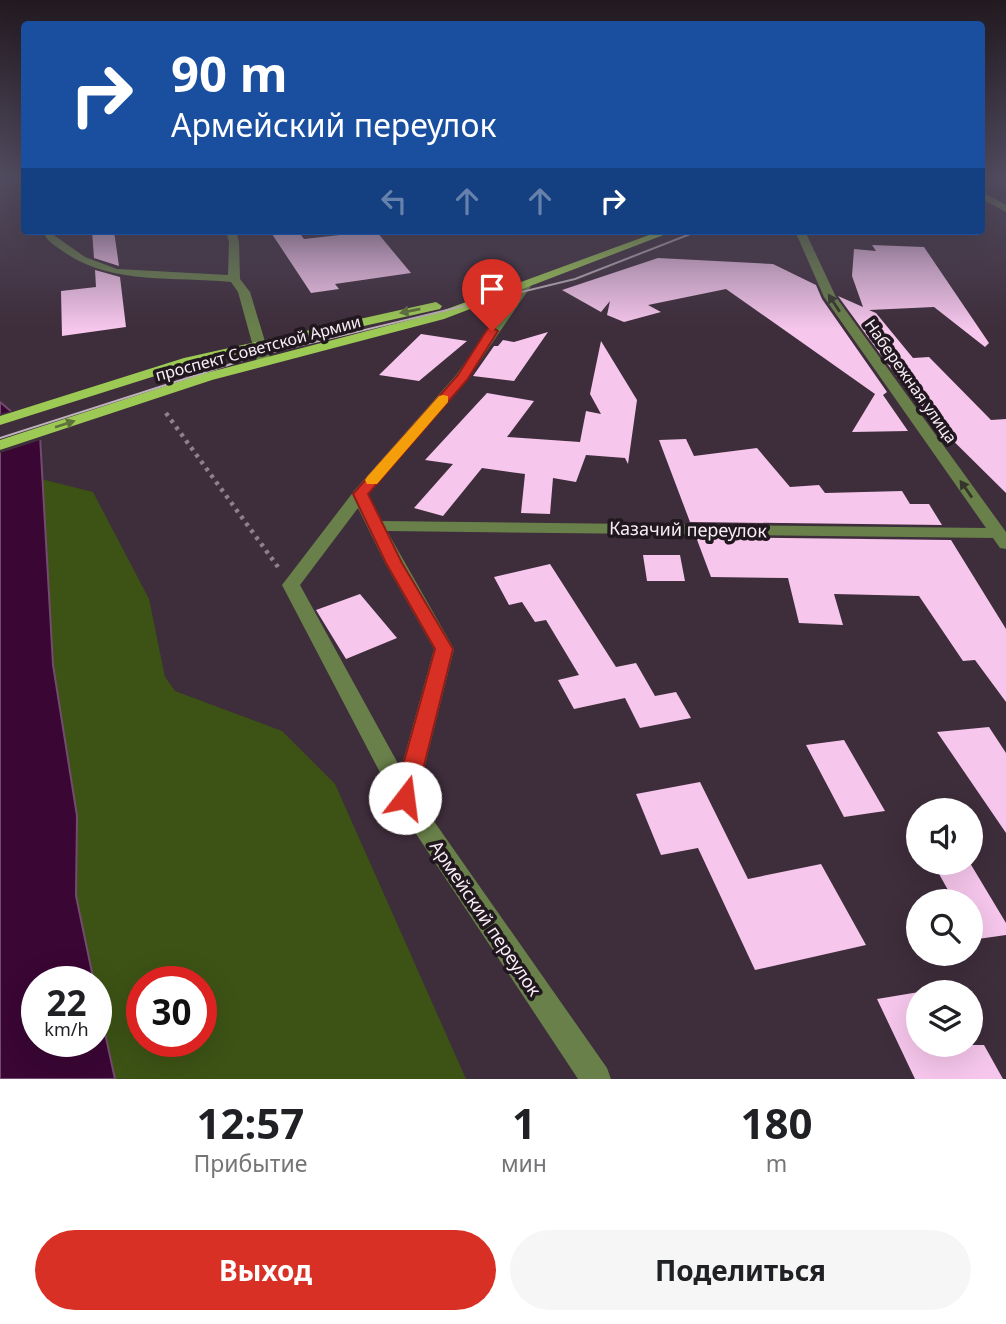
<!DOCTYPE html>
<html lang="ru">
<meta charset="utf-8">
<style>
:root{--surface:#fff;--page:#f6f6f6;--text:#202124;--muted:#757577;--accent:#d93025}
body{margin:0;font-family:"Noto Sans",sans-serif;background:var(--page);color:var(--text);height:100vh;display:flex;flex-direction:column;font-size:26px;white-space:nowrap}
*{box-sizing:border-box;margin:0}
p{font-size:23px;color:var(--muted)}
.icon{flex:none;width:38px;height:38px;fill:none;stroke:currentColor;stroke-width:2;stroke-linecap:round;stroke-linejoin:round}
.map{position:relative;height:1079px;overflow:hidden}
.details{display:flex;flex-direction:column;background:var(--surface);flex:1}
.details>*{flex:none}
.banner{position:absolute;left:21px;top:21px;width:964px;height:214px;border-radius:7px;box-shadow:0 7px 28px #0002;background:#1a4fa0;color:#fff;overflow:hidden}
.fabs{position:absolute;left:906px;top:798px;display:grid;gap:14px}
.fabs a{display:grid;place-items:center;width:77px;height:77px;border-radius:50%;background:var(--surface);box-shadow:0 7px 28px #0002;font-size:35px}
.speed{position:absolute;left:21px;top:966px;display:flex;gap:14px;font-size:35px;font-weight:700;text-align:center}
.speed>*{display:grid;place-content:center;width:91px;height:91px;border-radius:50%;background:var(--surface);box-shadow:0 7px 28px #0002;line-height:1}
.speed small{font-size:18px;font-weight:400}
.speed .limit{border:10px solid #d22;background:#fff;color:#111}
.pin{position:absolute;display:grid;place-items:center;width:60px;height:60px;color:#fff;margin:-72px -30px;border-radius:50% 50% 50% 0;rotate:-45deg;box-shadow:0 0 7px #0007}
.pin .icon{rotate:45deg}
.me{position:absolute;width:77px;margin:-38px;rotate:15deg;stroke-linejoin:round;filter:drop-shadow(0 0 5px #0008)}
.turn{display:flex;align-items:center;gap:24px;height:147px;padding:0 35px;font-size:32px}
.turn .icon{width:91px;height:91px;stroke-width:2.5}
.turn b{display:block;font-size:49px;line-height:60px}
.lanes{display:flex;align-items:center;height:66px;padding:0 35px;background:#0003;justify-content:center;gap:35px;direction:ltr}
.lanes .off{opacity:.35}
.eta{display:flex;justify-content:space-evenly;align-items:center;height:119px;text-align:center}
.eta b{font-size:42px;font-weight:700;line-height:49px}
.button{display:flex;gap:14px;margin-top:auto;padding:14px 35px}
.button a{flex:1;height:80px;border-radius:42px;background:var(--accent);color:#fff;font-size:28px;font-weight:700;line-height:80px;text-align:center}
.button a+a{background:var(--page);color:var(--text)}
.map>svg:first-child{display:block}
.green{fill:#3d5315;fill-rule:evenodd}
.water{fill:#3a0634;stroke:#734b6e;stroke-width:2}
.pier{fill:#3e2d3b}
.building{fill:#f6c6ec}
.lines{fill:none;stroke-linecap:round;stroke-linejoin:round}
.path{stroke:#8f808c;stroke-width:4.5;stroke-dasharray:3.5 5;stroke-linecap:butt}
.minor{fill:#69804a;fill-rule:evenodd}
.major{fill:#9dca55;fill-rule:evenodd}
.tram{stroke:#bdb1ba;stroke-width:2}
.oneway{fill:#36372b}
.oneway2{fill:#5e713a}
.route{fill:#d93025;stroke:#8d1f18;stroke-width:2}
.slow{fill:#f59e0b}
.labels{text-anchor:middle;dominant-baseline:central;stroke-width:7;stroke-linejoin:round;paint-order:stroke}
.far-street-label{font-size:16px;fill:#f8edf5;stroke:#20181e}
.street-label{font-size:18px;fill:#f8edf5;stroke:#20181e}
</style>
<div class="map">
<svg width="1006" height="1079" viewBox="0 0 1006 1079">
<rect width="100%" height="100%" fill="#3e2d3b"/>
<!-- green -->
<path class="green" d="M 41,479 L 93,492 L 149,599 L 165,677 L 175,691 L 282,731 L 335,784 L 466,1079 L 115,1079 L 76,896 L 77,816 L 53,665 ZM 142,982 L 201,982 L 201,1041 L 142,1041 Z"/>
<!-- water -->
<path class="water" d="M 0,402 L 40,436 L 53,665 L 77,816 L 76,896 L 94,982 L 37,982 L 37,1041 L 96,1041 L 96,992 L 115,1079 L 0,1079 Z"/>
<!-- pier -->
<path class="pier" d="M 15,410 L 42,433 L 44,439 L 0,453 L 0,414 Z"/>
<!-- building -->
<path class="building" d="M 92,231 L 114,231 L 119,266 L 94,258 Z
M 277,231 L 298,231 L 304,239 L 376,231 L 411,273 L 335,284 L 339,289 L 311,293 L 272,234 Z
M 872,245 L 924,247 L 989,343 L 985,347 L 934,307 L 869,310 L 876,313 L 913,358 L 929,357 L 991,420 L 1006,419 L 1006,493 L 918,406 L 838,296 L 863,307 L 852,276 L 854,249 L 876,251 Z
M 658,258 L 773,264 L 816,285 L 822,299 L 887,392 L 883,395 L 908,431 L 852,432 L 875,394 L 726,289 L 648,305 L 661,312 L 624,322 L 607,315 L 610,301 L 601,312 L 562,290 Z
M 95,270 L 120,277 L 126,327 L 62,336 L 61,291 L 96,287 Z
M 548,332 L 514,381 L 473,376 L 494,346 L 498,346 L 503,340 L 514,342 Z
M 421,334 L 467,341 L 419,381 L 379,375 Z
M 601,341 L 637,400 L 628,464 L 625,458 L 586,455 L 576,482 L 553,478 L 550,514 L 521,513 L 525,474 L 482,468 L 443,516 L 414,508 L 453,464 L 425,460 L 487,393 L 534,401 L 507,437 L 580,442 L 586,411 L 601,414 L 590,394 Z
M 686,439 L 694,456 L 757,448 L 790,487 L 819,485 L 825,493 L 902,491 L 910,504 L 929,504 L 942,525 L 690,522 L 659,440 Z
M 696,537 L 951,540 L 1006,629 L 1006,702 L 975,660 L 963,661 L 919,596 L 834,594 L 843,625 L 799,623 L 788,578 L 711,577 Z
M 643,555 L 680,555 L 685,581 L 647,581 Z
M 550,564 L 616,667 L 636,663 L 655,696 L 676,692 L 691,718 L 640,728 L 625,698 L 574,709 L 558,680 L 579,675 L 546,620 L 535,622 L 522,602 L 509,605 L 494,577 Z
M 360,594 L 397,638 L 346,659 L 316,610 Z
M 989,727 L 1006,753 L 1006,833 L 937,732 Z
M 844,740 L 885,811 L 844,817 L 806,745 Z
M 700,782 L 748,879 L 821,864 L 866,945 L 755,970 L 698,848 L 661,855 L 636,794 Z
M 933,863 L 970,863 L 1006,923 L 1006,935 L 971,940 L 971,901 L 954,901 Z
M 919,992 L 919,1045 L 984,1045 L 1003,1079 L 915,1079 L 877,999 Z"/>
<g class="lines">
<!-- path -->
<path class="path" d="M 166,413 L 278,567"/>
<!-- minor -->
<path class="minor" d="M 982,192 L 1006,205 L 1006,212 L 982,199 Z
M 43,231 L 53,231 L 55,236 L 85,257 L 117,269 L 228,275 L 229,242 L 226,231 L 236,231 L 239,242 L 240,279 L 250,292 L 271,361 L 264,365 L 257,361 L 238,292 L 231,282 C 172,276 111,286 61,250 C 53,244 46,241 43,231 Z
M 795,231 L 805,231 L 836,297 L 1006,532 L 1006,549 L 1000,548 L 993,538 L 387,531 L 454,649 L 417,797 L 607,1068 L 611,1079 L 578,1079 L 397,805 L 282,585 L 354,491 L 457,374 L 521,284 L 525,283 L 531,286 L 467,380 L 368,494 L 382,521 L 986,528 L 824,297 ZM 358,508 L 385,563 L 434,649 L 401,769 L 300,585 Z"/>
<!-- major -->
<path class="major" d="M 660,231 L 674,231 L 444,319 L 212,380 L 0,450 L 0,440 L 202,374 L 436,313 Z
M 436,302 L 442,306 L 440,309 L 193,364 L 0,425 L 0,416 L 184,358 Z"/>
<!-- tram -->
<path class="tram" d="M 0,438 L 253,357 L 575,279 L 698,231"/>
</g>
<!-- one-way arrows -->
<defs><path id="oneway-solid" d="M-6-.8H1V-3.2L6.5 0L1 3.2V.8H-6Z" transform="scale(1.75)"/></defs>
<g class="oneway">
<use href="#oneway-solid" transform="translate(834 303) rotate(-123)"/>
<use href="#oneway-solid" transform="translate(966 489) rotate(-125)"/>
</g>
<g class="oneway2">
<use href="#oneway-solid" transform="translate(410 311) rotate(169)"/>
<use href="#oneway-solid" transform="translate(65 424) rotate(-18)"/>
</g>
<!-- sky -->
<linearGradient id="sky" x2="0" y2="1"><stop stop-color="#221920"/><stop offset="0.54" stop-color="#524c60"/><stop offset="1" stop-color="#524c60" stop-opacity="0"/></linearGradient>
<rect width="1006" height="329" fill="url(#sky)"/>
<!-- route -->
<path class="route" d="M 492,327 L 498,331 L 467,380 L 368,494 L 402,563 L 453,649 L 416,798 L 412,804 L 405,806 L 397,804 L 394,798 L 435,649 L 386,563 L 353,494 L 458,375 L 488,328 Z"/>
<!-- slow -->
<path class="slow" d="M 443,395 L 448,396 L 448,402 L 377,484 L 367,484 L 365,480 L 367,477 L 439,396 Z"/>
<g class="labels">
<!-- far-street labels -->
<g class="far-street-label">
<text transform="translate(258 348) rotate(-15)">проспект Советской Армии</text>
<text transform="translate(911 381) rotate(55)">Набережная улица</text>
</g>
<!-- street labels -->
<g class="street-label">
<text transform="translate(688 529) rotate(1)">Казачий переулок</text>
<text transform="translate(486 918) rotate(56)">Армейский переулок</text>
</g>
</g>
</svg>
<div class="fabs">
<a><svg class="icon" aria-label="sound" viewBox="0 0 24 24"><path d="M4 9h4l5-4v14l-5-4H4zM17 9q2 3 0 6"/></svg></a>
<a><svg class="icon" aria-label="search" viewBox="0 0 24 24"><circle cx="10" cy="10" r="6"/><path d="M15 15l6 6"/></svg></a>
<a><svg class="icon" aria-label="layers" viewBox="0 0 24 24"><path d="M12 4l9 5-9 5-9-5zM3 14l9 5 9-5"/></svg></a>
</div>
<div class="speed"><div>22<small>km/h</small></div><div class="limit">30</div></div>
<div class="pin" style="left:492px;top:331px;background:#d93025"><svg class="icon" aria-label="arrive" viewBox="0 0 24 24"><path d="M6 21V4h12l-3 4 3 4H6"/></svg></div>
<svg class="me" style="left:405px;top:798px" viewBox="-20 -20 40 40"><circle r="19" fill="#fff"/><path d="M0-13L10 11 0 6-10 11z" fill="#d93025"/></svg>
<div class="banner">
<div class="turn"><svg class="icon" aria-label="right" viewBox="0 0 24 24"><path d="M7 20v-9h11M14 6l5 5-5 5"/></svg><div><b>90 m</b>Армейский переулок</div></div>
<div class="lanes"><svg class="icon off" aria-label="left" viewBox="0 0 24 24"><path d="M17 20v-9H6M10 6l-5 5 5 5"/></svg><svg class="icon off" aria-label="ahead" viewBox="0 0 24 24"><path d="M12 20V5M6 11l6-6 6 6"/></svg><svg class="icon off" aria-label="ahead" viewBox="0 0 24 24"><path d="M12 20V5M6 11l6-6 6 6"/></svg><svg class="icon" aria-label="right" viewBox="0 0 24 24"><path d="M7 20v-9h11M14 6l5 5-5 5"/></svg></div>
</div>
</div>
<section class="details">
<div class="eta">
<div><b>12:57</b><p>Прибытие</p></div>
<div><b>1</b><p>мин</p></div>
<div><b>180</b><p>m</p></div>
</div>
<div class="button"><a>Выход</a><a>Поделиться</a></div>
</section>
